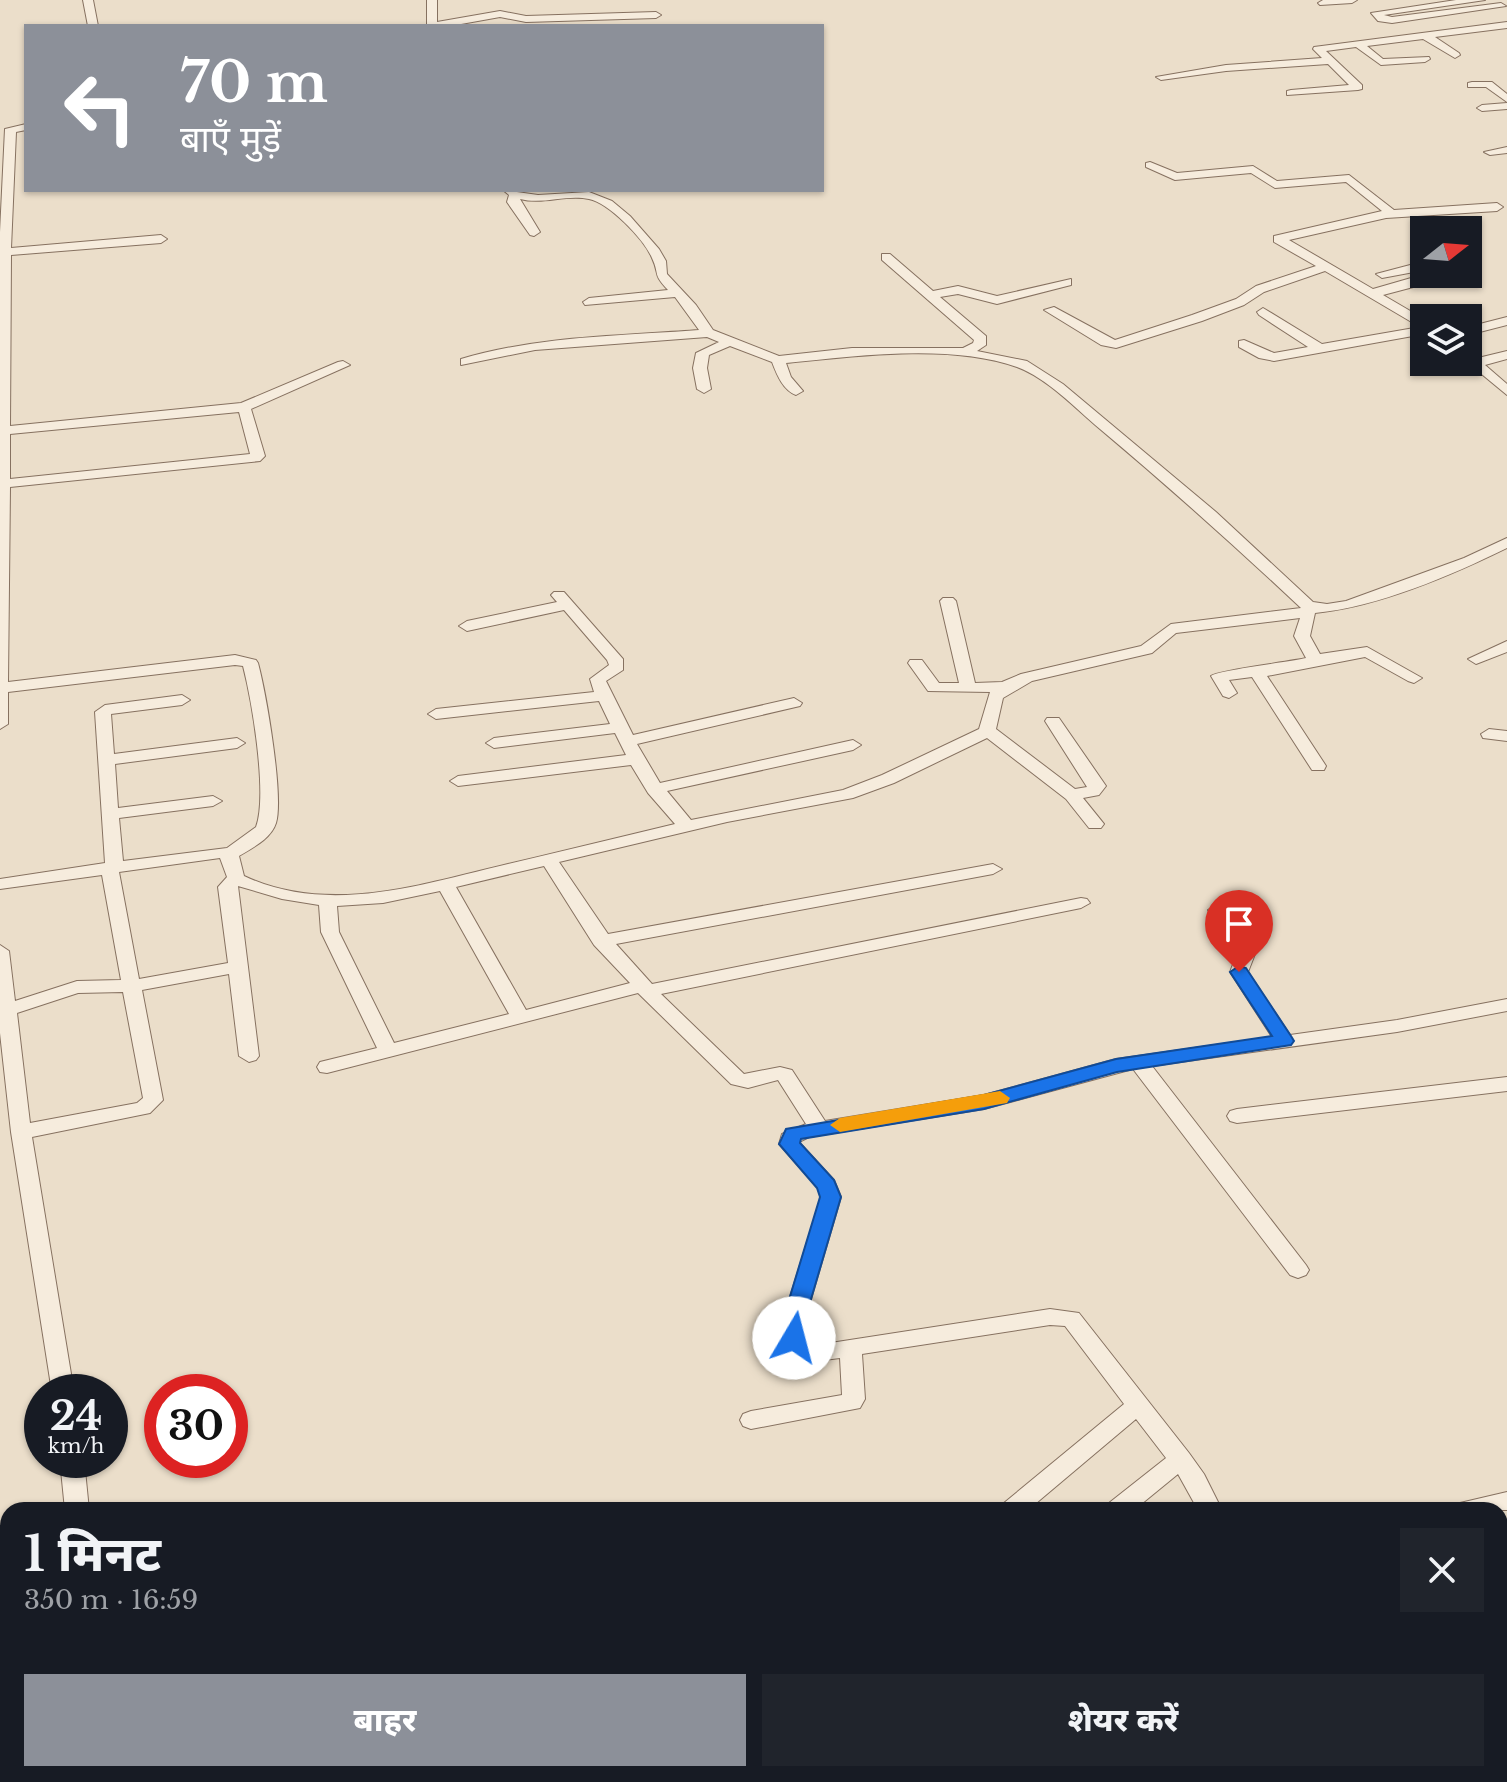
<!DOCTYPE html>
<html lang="hi">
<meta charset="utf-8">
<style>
:root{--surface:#171b24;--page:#20242c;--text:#f1f3f6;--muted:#9ea1a6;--accent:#8c9099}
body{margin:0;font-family:"Libre Baskerville","Noto Sans Devanagari",serif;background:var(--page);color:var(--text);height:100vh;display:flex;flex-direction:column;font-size:30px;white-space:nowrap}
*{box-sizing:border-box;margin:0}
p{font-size:26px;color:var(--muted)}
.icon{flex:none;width:44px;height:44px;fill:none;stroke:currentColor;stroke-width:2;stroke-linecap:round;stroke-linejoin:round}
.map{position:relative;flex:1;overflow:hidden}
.sheet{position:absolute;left:0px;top:1502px;width:1508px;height:280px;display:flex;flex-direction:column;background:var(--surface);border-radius:24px 24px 0 0;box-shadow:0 2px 6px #0004}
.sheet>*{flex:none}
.banner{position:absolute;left:24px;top:24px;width:800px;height:168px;border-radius:0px;box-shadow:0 2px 6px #0004;background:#8c9099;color:#fff;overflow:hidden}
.needle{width:52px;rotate:73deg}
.buttons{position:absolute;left:1410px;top:216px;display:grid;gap:16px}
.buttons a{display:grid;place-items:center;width:72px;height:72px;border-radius:0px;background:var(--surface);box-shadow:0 2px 6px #0004;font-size:40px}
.speed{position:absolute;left:24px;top:1374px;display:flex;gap:16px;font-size:40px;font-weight:700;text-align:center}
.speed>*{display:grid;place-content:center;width:104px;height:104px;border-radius:50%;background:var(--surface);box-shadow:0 2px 6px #0004;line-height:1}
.speed small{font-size:20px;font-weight:400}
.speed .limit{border:12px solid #d22;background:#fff;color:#111}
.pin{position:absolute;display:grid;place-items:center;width:68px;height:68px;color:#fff;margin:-82px -34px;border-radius:50% 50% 50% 0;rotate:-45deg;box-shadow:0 0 8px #0007}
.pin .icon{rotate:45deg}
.me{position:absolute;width:88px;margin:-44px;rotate:8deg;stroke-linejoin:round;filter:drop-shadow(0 0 6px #0008)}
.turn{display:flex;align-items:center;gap:28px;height:168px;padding:0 24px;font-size:36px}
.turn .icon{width:104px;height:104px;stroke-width:2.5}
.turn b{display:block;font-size:56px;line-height:68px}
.round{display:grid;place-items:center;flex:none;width:84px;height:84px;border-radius:0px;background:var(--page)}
.summary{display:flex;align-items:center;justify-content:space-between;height:136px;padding:0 24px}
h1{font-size:48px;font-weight:800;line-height:60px}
.primary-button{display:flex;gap:16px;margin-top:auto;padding:16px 24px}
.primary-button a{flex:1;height:92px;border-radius:0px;background:var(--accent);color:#fff;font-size:32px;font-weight:800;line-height:92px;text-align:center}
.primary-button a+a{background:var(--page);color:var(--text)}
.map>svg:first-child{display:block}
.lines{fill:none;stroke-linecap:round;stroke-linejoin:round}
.minor-casing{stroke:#867160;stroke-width:2}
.minor{fill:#f6ecdd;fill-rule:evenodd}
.route{fill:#1a73e8;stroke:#114b97;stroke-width:2}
.slow{fill:#f59e0b}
</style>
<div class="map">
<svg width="1507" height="1782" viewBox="0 0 1507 1782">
<rect width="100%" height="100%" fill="#ebdeca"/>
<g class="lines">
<defs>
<path id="minor" d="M 83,0 L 93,0 L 98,26 L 88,26 Z
M 427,0 L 437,0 L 437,22 L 500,11 L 526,16 L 656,12 L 661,15 L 656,18 L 526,22 L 500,17 L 450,26 L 427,26 Z
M 1323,0 L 1357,0 L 1352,3 L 1320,5 L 1318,3 Z
M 1456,0 L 1485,0 L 1384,15 L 1392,17 L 1501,3 L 1506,6 L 1392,23 L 1378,21 L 1371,13 Z
M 1507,22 L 1507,28 L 1435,37 L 1459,53 L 1460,55 L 1455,58 L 1423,39 L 1367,46 L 1383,59 L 1429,57 L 1430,59 L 1425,62 L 1381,65 L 1356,47 L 1326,51 L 1362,85 L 1362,89 L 1358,90 L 1287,95 L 1287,91 L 1291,90 L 1349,85 L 1328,64 L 1226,71 L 1161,80 L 1156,77 L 1226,65 L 1322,58 L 1313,49 L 1314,47 Z
M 1472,82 L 1492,82 L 1507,94 L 1507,102 L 1486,87 L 1468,87 L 1468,83 Z
M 1507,103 L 1507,109 L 1482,111 L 1477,108 L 1482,105 Z
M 26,124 L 26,130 L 16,132 L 11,248 L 161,235 L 167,239 L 161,243 L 11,255 L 10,426 L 241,403 L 338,362 L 343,361 L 350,365 L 251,409 L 265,456 L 260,461 L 10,487 L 8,682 L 235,655 L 256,660 L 258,663 C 266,693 284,796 276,823 C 271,839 252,848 239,856 L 244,876 C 329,916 423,884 508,864 C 564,851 620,837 675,824 L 648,793 L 631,765 L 458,786 L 450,781 L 458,776 L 626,755 L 615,733 L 494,748 L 486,743 L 494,738 L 610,724 L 599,701 L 436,719 L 428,714 L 436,709 L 594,692 L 590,679 L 609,665 L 607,660 L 564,610 L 467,631 L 459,626 L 467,621 L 557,602 L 551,595 L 554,592 L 564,592 L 623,659 L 623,670 L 606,681 L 633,735 L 794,698 L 802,703 L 800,706 L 637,744 L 660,783 L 853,740 L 861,745 L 853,750 L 667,791 L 691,820 L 843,790 L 882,775 L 979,729 L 990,692 L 928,691 L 908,663 L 910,660 L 922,660 L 939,683 L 959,683 L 940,601 L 943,598 L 953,598 L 956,601 L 975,683 L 1002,682 L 1021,674 L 1141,646 L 1171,624 L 1301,608 C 1235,546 1169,487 1100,429 C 1075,408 1047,378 1017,367 C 951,343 854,356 786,363 L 791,377 L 803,391 L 796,395 C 783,390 777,375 772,362 L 730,346 L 709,355 L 707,368 L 711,389 L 704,393 L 697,389 L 693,368 L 696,353 L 719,342 L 707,337 L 535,350 L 461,365 L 461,359 C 538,336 620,336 699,330 L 675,297 L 585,305 L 583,302 L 589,298 L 668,290 C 652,273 660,275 652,258 C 644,239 609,203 589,199 C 566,194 543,205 520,199 L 540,232 L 534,236 L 530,235 L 507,202 L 509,195 L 503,190 L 538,195 L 589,192 L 612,201 L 630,216 L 659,249 L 666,261 L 667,274 L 696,305 L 713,330 L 779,356 L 852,348 L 963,348 L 973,343 L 974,340 L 882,260 L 882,254 L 890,254 L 933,291 L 958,286 L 997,296 L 1071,279 L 1071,285 L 997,304 L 958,294 L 940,297 L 986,336 L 986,345 L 977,351 L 1027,361 L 1063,384 L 1216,512 L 1313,602 L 1327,604 L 1346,601 L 1464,558 L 1507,538 L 1507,548 C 1450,576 1378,607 1315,613 L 1310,636 L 1320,654 L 1367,647 L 1422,678 L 1414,683 L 1408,681 L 1365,657 L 1267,676 L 1326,766 L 1324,770 L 1312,770 L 1252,677 L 1229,680 L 1237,693 L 1229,698 L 1223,696 L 1211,676 C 1218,670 1290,662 1306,658 L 1294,636 L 1300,618 L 1176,633 L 1152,653 L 1032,681 L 1003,698 L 996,729 L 1075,789 L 1087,787 L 1045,721 L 1047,718 L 1059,718 L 1106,786 L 1099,795 L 1083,798 L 1104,824 L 1101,828 L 1089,828 L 1066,799 L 987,738 L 894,783 L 853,798 L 727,822 L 559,862 L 608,934 L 993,864 L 1002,869 L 993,874 L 616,944 L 652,984 L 1081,898 L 1087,899 L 1090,903 L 1081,908 L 661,994 L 744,1074 L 780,1067 L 792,1070 L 825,1121 L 984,1095 L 1116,1059 L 1272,1037 L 1230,972 L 1237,954 L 1208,910 L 1217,904 L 1223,906 L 1255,954 L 1248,972 L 1290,1035 L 1397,1020 L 1507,999 L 1507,1011 L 1397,1032 L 1152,1066 L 1306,1265 L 1309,1270 L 1306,1275 L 1298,1278 L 1290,1275 L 1133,1069 L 984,1109 L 809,1137 L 799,1142 L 834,1180 L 841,1197 L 804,1323 L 805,1337 L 809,1342 L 824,1344 L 1050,1309 L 1079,1313 L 1189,1453 L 1204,1474 L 1222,1510 L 1198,1510 L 1178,1474 L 1134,1510 L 1105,1510 L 1109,1503 L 1166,1458 L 1136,1419 L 1028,1510 L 1000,1510 L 1004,1503 L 1124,1404 L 1065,1326 L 1050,1325 L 862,1354 L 865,1399 L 860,1408 L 751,1429 L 743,1426 L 740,1420 L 743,1414 L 751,1411 L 842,1395 L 840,1358 L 824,1360 L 794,1356 L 783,1338 L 782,1323 L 821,1197 L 818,1188 L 779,1144 L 782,1134 L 806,1124 L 778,1080 L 748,1088 L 731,1084 L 638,993 L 327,1073 L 320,1072 L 317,1067 L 320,1062 L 377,1048 L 321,932 L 319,905 L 282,899 L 238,886 L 259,1056 L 256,1060 L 249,1062 L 239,1056 L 229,974 L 142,990 L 163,1100 L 150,1113 L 32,1137 L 74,1392 L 52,1392 L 11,1132 L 0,1033 L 0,945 L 9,951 L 15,1001 L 77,981 L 121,980 L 102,875 L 0,889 L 0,879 L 105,863 L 95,712 L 105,705 L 182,695 L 190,700 L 182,705 L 111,714 L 114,754 L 237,738 L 245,743 L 237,748 L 115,764 L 118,808 L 213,796 L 222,801 L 213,806 L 119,818 L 123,861 L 227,848 L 256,827 C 268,795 252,701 243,666 L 235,665 L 8,692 L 8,724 L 0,729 L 0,232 L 5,129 ZM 239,412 L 250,454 L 10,479 L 10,434 ZM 220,858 L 227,877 L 218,887 L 228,963 L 139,979 L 119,872 ZM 544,866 L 594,945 L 630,983 L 526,1010 L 456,887 ZM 440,891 L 509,1014 L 394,1043 L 339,932 L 337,906 L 383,903 ZM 123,992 L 143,1098 L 137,1103 L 30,1123 L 17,1013 L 78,993 Z
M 1507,147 L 1507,153 L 1490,155 L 1484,152 Z
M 1150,162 L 1177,173 L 1253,166 L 1277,181 L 1349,175 L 1394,210 L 1497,203 L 1503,207 L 1497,211 L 1386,218 L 1289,240 L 1373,289 L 1425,274 L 1437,274 L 1436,281 L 1383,295 L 1424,319 L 1424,334 L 1274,361 L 1259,358 L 1239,347 L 1239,341 L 1244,340 L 1274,353 L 1308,347 L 1259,315 L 1257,312 L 1263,308 L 1322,344 L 1420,327 L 1325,271 L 1264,292 L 1244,305 L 1202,321 L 1116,348 L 1101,345 L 1044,310 L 1054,307 L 1115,340 L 1192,315 L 1236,299 L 1256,286 L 1316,266 L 1274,242 L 1274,236 L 1382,211 L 1346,182 L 1275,188 L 1251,173 L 1175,180 L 1146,167 L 1146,163 Z
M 1414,264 L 1424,266 L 1424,274 L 1414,272 L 1382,278 L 1376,274 Z
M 1507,317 L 1507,325 L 1468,335 L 1468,327 Z
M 1507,351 L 1507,359 L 1485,365 L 1507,384 L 1507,395 L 1467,362 L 1468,352 L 1478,358 Z
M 1507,641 L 1507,652 L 1476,664 L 1468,659 Z
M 1489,729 L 1507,731 L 1507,741 L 1483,738 L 1481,734 Z
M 1507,1077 L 1507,1091 L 1237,1123 L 1230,1121 L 1227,1116 L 1230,1111 L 1237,1109 Z
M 60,1460 L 84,1460 L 89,1510 L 65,1510 Z
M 1507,1492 L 1507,1510 L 1456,1510 L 1460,1503 Z
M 1500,1688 L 1507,1689 L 1507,1711 L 1500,1710 Z
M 80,1774 L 106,1774 L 106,1782 L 80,1782 Z
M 418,1774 L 444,1774 L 446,1782 L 420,1782 Z
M 925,1774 L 951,1774 L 954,1782 L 928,1782 Z
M 995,1774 L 1021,1774 L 1023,1782 L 997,1782 Z
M 1200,1774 L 1226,1774 L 1227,1782 L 1201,1782 Z
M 1371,1774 L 1399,1774 L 1403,1782 L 1375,1782 Z"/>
</defs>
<!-- minor casing -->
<use href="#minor" class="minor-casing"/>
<!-- minor -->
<use href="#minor" class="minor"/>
</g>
<!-- route -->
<path class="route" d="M 1239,966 L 1246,968 L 1291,1036 L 1294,1041 L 1291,1045 L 1117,1072 L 984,1109 L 801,1139 L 800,1143 L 834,1180 L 841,1197 L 804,1323 L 805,1338 L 802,1344 L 794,1346 L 786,1344 L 782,1323 L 820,1197 L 817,1188 L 779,1144 L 786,1129 L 984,1095 L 1116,1059 L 1272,1036 L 1230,972 Z"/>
<!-- slow -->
<path class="slow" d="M 1000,1091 L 1010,1098 L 1007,1103 L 840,1132 L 830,1125 L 840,1118 Z"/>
</svg>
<div class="buttons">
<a><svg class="needle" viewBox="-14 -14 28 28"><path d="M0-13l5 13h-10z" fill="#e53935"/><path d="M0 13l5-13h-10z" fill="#9ea1a6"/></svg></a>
<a><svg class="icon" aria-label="layers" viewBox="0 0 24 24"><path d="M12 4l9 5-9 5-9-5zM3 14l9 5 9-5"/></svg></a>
</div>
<div class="speed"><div>24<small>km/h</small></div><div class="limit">30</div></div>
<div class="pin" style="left:1239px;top:972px;background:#d93025"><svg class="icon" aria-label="arrive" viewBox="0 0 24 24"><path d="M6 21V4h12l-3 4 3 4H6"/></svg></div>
<svg class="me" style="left:794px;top:1338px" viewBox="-20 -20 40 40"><circle r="19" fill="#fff"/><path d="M0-13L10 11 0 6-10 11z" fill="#1a73e8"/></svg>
<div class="banner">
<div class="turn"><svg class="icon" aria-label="left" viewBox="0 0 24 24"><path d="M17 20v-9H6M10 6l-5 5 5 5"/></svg><div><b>70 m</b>बाएँ मुड़ें</div></div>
</div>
<section class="sheet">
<div class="summary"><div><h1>1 मिनट</h1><p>350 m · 16:59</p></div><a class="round"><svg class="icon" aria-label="close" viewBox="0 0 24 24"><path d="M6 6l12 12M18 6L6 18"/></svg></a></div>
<div class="primary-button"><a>बाहर</a><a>शेयर करें</a></div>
</section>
</div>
